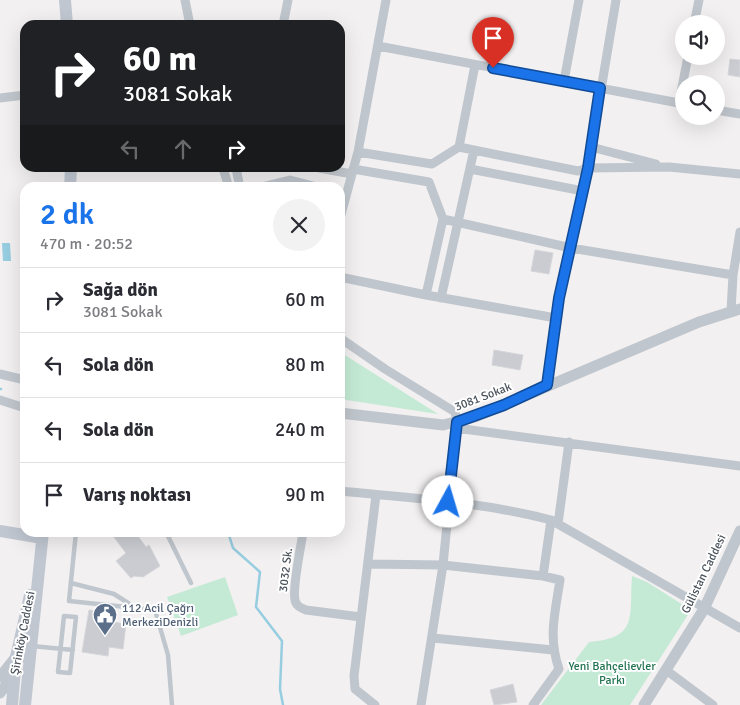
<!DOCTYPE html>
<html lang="tr">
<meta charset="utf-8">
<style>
:root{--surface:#fff;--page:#f2f2f3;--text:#2b2b33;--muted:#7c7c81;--line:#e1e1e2;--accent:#1a73e8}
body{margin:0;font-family:Signika,sans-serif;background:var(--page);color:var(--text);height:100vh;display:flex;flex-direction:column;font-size:19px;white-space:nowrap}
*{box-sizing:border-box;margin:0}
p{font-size:16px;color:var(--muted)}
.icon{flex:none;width:28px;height:28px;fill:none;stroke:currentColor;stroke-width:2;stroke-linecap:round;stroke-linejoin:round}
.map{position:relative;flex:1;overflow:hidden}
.side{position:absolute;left:20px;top:182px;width:325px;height:355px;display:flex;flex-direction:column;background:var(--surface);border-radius:15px;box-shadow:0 5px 20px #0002}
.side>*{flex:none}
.guide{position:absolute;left:20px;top:20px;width:325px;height:152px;border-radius:15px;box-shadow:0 5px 20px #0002;background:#202124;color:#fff;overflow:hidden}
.buttons{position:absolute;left:675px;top:15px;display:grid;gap:10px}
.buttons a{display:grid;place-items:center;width:50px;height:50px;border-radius:50%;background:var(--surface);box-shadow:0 5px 20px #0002;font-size:25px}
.pin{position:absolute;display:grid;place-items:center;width:42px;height:42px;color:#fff;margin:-51px -21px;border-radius:50% 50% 50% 0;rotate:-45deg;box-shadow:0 0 5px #0007}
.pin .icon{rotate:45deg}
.me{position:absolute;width:55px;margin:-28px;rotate:6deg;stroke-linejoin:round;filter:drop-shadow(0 0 4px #0008)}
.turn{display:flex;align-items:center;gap:18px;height:105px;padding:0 20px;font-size:22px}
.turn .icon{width:65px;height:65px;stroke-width:2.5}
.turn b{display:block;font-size:35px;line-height:42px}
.lanes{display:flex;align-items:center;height:48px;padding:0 20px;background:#0003;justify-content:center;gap:25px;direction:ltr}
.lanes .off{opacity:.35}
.round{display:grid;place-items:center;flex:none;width:52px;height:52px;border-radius:26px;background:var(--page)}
.headline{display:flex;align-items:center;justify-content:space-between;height:85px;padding:0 20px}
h1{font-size:30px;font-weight:600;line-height:38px;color:var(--accent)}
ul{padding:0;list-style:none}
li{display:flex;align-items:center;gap:15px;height:65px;padding:0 20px;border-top:1px solid var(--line)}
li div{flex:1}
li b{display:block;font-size:19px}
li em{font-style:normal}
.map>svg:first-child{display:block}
.green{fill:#c4ead5}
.water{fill:#97cde1}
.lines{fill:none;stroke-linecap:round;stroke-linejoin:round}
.stream{stroke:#97cde1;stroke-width:2.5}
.building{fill:#cbccd2;stroke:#d5d6da}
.service{stroke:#c0c6cd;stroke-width:4.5}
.minor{stroke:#c0c6cd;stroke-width:9}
.tertiary{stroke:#c0c6cd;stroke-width:11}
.secondary{stroke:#c0c7d1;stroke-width:12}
.route-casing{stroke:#114b97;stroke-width:12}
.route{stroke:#1a73e8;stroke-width:9}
.labels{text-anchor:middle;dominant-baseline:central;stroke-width:4;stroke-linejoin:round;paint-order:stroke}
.street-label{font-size:12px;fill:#4a525b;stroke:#fff}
.service-label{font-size:12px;fill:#4e5e75;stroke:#fff;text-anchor:start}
.park-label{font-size:12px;fill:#237451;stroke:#fff}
</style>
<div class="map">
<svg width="740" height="705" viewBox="0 0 740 705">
<rect width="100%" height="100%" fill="#f2f0f0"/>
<!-- green -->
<path class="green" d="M 340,352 L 438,414 L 340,399 Z
M 632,576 L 647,582 L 691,610 L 630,705 L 541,705 L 589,642 C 639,638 629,617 632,576 Z
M 225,577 L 238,615 L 181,636 L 167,597 Z"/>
<!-- water -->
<path class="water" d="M 2,243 L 10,243 L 11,261 L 3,261 Z"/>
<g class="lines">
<!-- stream -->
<path class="stream" d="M 0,389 L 1,389
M 228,532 L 233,548 L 260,572 L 256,607 L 282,641 L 280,689 L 283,705"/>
</g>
<!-- building -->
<path class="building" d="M 730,59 L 740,60 L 740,77 L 728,75 Z
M 535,250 L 553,253 L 549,274 L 531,271 Z
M 494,350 L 523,355 L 520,370 L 492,365 Z
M 110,532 L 135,532 L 146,547 L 149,545 L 160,566 L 143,577 L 134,576 L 131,578 L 116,561 L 126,553 Z
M 89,610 L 114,614 L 113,622 L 126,624 L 123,649 L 109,647 L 108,656 L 82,652 Z
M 513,684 L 517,702 L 494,705 L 490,690 Z"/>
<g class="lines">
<!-- service -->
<path class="service" d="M 76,532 L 69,601 L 155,610 L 168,655 L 172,705
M 166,532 L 191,583
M 71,583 L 114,594 L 136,608
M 64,616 L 76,617 L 70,673 L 58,672 Z
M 32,646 L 73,650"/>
<!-- minor -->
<path class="minor" d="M 185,0 L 190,25
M 694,24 L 699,0
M 283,25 L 288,0
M 378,46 L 684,104
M 475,65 L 459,147 L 578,171 L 588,168 L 669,167 L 740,174
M 564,81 L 579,0
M 0,98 L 25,95
M 679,103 L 688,56
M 716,110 L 740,114
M 591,147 L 656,164
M 358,152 L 432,164 L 459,147
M 223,168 L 229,188
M 236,168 L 240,188
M 319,168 L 352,174
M 470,169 L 583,191
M 257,188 L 290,180 L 321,188
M 340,218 L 358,152 L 386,0
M 443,219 L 571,248 L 733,275
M 340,277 L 426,295 L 443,219 L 429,182 L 353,169
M 426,295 L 556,318
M 441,298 L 474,150
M 731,311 L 733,275 L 740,232
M 340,338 L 385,369 L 455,412 L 457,422 L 443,565 L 421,705
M 0,374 L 25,380
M 547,385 L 559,298 L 588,168 L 616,0
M 0,400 L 25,408
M 456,428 L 740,466
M 340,491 C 410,498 483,502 551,520 L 740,628
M 558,524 L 569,442
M 303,532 C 301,547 292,588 295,600 C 296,606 301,608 306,610 L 361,617
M 369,564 L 443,565 L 543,576
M 433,638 L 553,650
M 666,670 L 713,705
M 375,705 L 355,689 L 354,676 L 376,495
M 533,705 L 559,669 C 548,637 555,613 560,580 L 543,576 L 551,520"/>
<!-- tertiary -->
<path class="tertiary" d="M 340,413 L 443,425 L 475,417 L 699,322 L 740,309
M 0,677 L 16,657 L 30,657
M 0,693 L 17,671
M 644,705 L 704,609 L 740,531"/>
<!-- secondary -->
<path class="secondary" d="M 65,0 L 67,25
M 70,188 L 71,168
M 0,531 L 42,538
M 12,705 L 16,657 L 30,595
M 25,705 L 43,532"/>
</g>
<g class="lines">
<defs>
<path id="route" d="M 448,502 L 457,422 L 504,405 L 547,385 L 559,298 L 588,168 L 600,88 L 493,68"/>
</defs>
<!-- route casing -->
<use href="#route" class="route-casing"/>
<!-- route -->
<use href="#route" class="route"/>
</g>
<!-- icons -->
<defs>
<symbol id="civic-pin" viewBox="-11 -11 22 30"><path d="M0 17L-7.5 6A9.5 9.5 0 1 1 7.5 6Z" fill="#5c6f8a" stroke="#fff"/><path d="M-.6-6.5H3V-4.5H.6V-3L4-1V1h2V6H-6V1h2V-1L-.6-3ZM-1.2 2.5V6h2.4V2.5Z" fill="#fff"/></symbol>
</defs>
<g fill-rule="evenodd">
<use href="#civic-pin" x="91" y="601" width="28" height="38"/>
</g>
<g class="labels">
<!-- street labels -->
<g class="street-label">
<text transform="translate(483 397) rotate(-21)">3081 Sokak</text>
<text transform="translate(286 570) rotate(-83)">3032 Sk.</text>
<text transform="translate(704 574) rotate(-64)">Gülistan Caddesi</text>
<text transform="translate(23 633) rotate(-79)">Şirinköy Caddesi</text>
</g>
<!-- service labels -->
<g class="service-label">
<text x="122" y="608">112 Acil Çağrı<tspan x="122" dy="14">MerkeziDenizli</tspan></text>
</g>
<!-- park labels -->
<g class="park-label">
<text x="612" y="666">Yeni Bahçelievler<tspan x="612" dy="14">Parkı</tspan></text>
</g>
</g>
</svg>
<div class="buttons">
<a><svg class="icon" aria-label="sound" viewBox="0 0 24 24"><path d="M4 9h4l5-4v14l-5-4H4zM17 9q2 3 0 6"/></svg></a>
<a><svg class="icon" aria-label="search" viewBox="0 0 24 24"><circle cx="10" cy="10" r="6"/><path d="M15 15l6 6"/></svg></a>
</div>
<div class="pin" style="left:493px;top:68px;background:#d93025"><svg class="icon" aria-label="arrive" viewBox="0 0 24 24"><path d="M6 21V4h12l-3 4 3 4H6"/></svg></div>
<svg class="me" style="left:448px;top:502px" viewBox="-20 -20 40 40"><circle r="19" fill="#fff"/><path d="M0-13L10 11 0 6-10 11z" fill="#1a73e8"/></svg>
<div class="guide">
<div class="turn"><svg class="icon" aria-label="right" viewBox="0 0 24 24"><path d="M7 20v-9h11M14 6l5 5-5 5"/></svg><div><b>60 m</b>3081 Sokak</div></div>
<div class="lanes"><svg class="icon off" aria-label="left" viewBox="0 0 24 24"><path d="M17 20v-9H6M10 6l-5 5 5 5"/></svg><svg class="icon off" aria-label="ahead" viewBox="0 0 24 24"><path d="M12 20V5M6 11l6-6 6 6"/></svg><svg class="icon" aria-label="right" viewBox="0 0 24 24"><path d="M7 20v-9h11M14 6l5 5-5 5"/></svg></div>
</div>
<section class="side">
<div class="headline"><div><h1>2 dk</h1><p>470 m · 20:52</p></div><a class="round"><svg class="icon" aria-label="close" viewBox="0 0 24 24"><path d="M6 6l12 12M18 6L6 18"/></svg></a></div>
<ul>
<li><svg class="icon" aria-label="right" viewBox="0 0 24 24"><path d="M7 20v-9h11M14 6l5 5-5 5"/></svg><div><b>Sağa dön</b><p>3081 Sokak</p></div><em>60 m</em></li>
<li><svg class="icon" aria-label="left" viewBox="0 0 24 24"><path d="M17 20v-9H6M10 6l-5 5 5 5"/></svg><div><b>Sola dön</b></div><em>80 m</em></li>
<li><svg class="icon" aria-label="left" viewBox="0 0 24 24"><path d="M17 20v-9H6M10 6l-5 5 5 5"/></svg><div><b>Sola dön</b></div><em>240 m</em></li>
<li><svg class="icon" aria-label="arrive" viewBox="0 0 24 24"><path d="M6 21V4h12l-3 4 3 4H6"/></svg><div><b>Varış noktası</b></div><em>90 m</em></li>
</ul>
</section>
</div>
